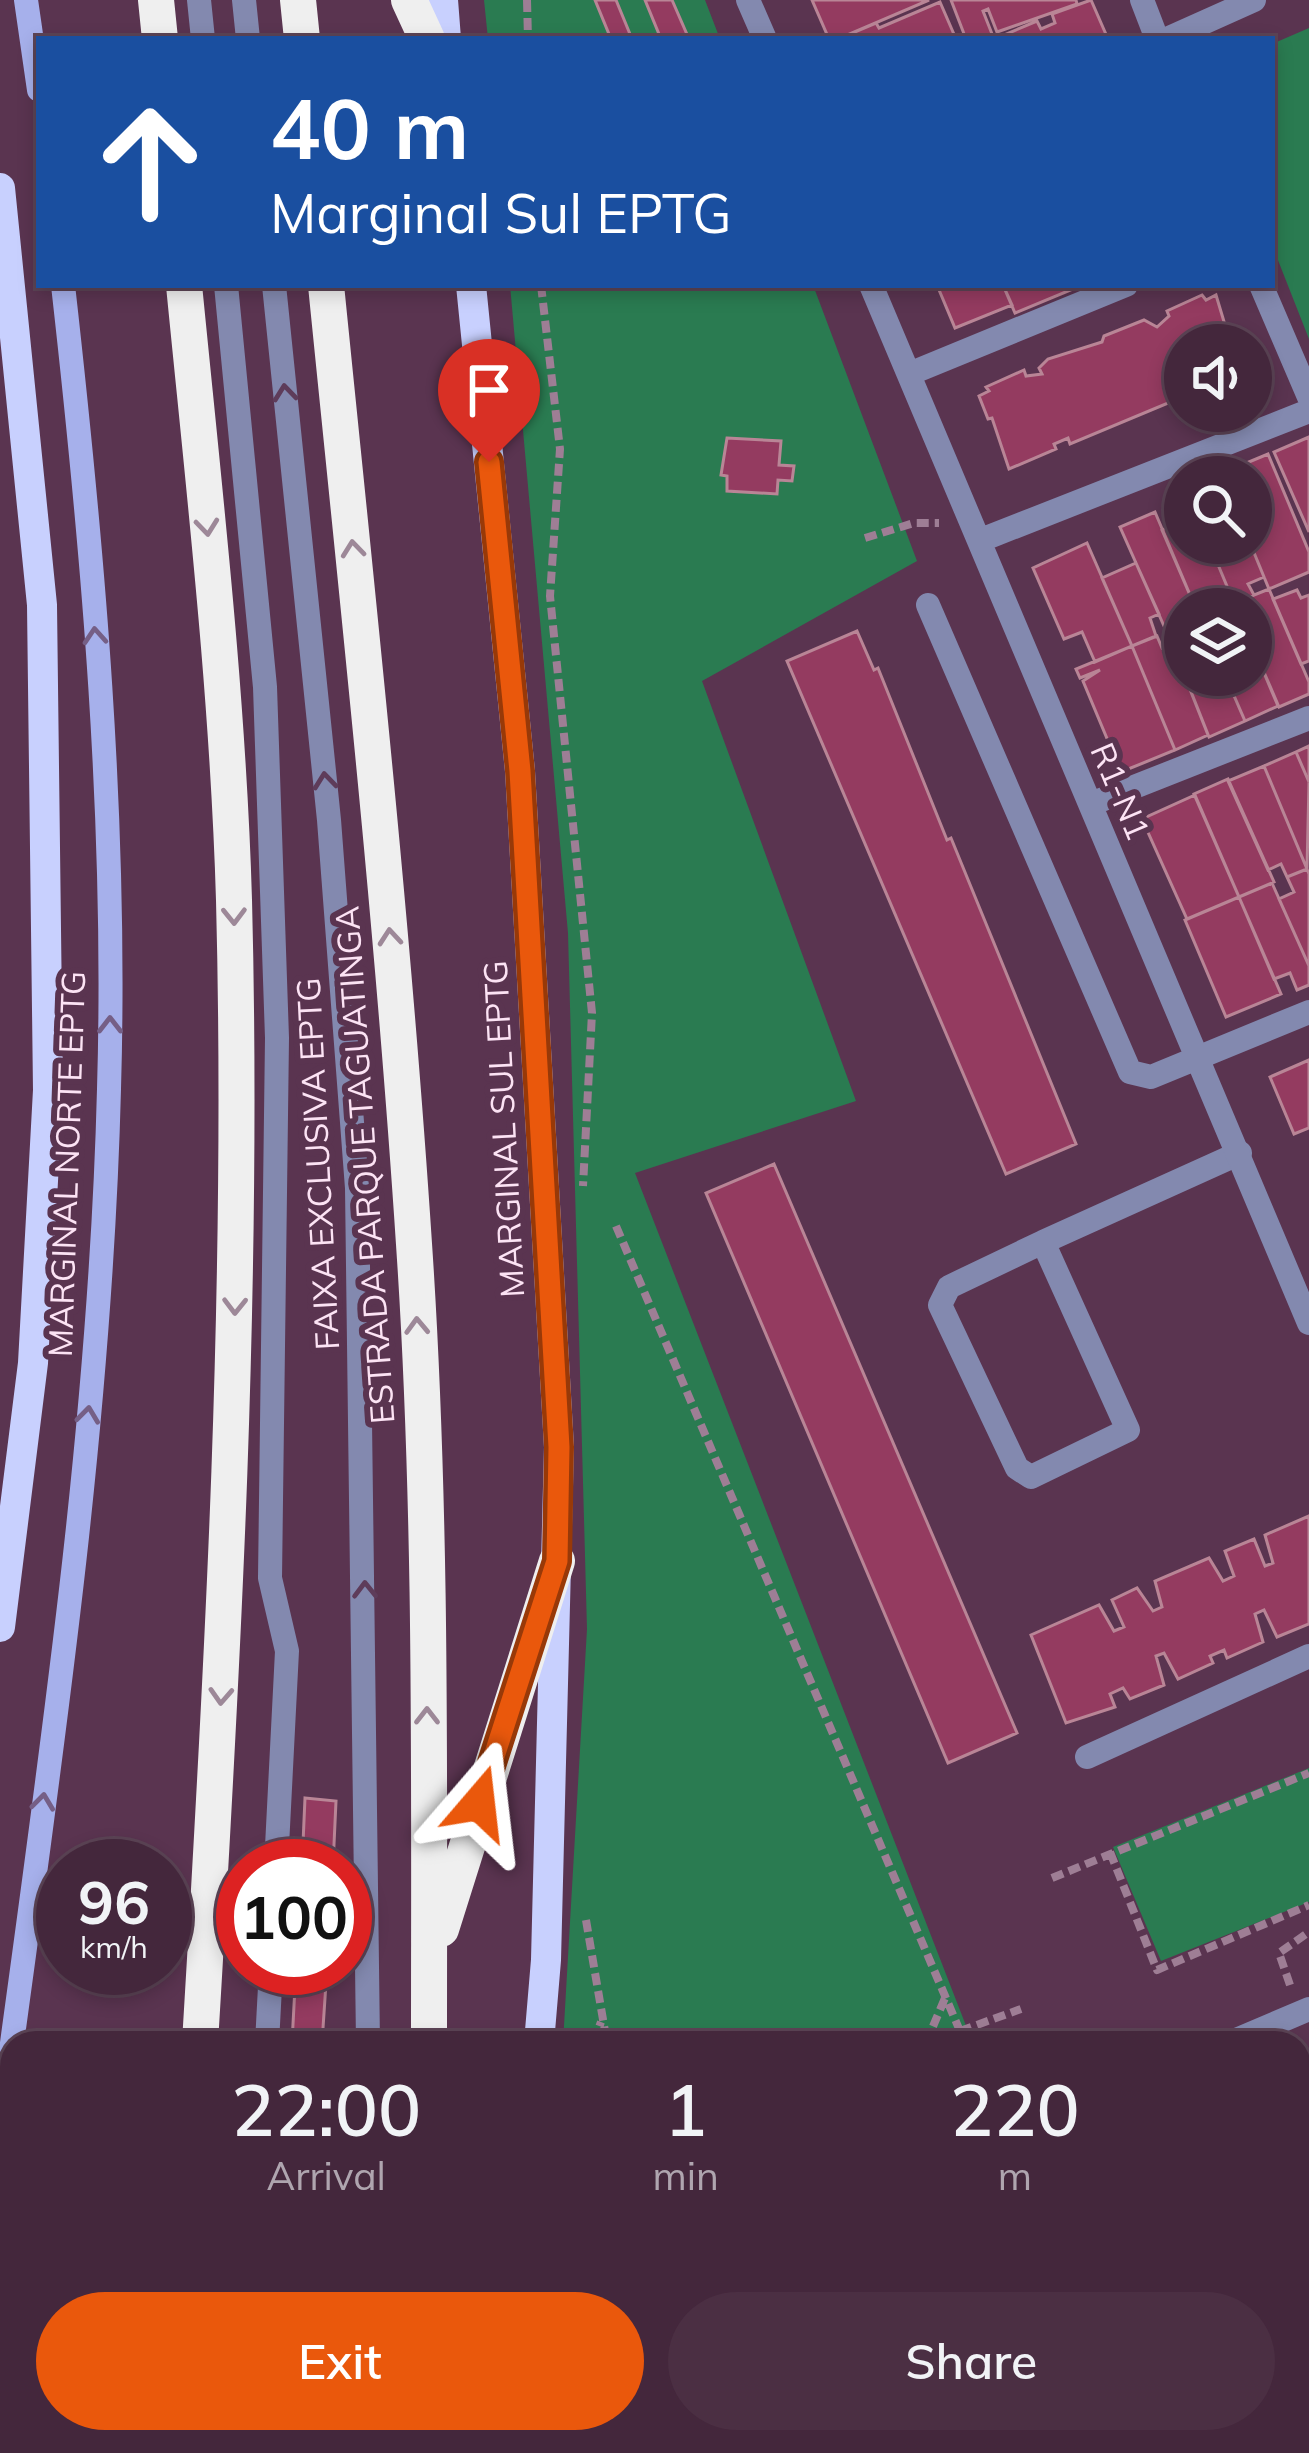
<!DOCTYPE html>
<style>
:root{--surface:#44273c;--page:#4b2f43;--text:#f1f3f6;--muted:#afa5af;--line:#5c4456;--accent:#ea580c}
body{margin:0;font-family:Mulish,sans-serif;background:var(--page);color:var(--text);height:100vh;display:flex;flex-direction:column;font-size:45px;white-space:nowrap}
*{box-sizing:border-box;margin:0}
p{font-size:39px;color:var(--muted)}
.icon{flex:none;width:66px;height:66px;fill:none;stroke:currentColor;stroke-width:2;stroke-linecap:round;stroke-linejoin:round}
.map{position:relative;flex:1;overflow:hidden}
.side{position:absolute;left:0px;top:2031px;width:1311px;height:423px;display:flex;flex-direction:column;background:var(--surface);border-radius:36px 36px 0 0;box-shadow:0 6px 18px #0003,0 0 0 3px var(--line)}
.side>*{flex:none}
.hud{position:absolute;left:36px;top:36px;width:1239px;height:252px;border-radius:0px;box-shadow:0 6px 18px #0003,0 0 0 3px var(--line);background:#1a4fa0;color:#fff;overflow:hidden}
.buttons{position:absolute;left:1164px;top:324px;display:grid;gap:24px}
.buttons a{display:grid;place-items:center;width:108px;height:108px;border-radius:50%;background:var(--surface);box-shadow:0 6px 18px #0003,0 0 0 3px var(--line);font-size:60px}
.speed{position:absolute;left:36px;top:1839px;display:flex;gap:24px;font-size:60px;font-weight:700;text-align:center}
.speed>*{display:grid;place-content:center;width:156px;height:156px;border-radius:50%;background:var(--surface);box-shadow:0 6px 18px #0003,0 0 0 3px var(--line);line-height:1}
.speed small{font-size:30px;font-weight:400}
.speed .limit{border:18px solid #d22;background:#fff;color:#111}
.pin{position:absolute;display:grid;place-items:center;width:102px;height:102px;color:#fff;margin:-123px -51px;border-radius:50% 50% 50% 0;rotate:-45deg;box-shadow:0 0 12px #0007}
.pin .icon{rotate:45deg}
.me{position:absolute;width:132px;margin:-66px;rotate:17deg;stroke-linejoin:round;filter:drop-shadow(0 0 9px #0008)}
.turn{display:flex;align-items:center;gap:42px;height:252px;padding:0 36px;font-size:54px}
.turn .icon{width:156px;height:156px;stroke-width:2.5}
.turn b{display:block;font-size:84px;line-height:102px}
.eta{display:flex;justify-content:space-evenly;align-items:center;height:204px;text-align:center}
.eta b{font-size:72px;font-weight:600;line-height:84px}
.button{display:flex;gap:24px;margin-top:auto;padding:24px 36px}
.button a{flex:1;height:138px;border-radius:72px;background:var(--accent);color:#fff;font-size:48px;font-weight:600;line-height:138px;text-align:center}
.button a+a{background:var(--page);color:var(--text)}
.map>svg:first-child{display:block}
.green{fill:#2a7b51}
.building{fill:#943b60;stroke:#b98596;stroke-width:3}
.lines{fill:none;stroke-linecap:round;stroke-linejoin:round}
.path{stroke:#9e7e95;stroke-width:8;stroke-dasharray:12 6;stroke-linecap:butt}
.lane{stroke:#8389af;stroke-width:24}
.street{stroke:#8389af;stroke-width:24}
.secondary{stroke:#a6b0eb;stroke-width:24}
.primary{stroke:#c8d0fe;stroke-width:30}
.highway{stroke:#efefef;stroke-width:36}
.oneway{stroke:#5e3c5a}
.oneway2{stroke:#9d8898}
.oneway3{stroke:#755f86}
.route-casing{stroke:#983908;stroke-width:30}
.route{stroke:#ea580c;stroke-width:21}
.labels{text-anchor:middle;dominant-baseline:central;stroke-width:12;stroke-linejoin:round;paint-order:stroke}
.street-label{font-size:33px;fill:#fce3f4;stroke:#5a3450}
</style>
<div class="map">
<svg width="1309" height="2453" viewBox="0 0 1309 2453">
<rect width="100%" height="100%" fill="#5a3450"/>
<!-- green -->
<path class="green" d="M 484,0 L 705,0 L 720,39 L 488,39 Z
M 1309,28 L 1309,339 L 1272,245 L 1272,44 Z
M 510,285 L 813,285 L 917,561 L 702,681 L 856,1101 L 635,1173 L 970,2036 L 950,2043 L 563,2043 L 587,1629 L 568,933 Z
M 1309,1768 L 1309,1902 L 1161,1961 L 1113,1847 Z
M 531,2442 L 752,2442 L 756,2453 L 530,2453 Z"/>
<!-- building -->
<path class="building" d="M 595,0 L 616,0 L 632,39 L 611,39 Z
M 645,0 L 672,0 L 689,39 L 661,39 Z
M 812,0 L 929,0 L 838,39 L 829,39 Z
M 951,0 L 1076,0 L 1077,4 L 997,32 L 988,9 L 983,11 L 994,39 L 966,39 Z
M 1091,0 L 1108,39 L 1006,39 L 1004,35 L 1037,21 L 1041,29 L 1055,23 L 1052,14 Z
M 940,2 L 956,39 L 838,39 L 876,23 L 879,28 Z
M 937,285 L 1003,285 L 1012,305 L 955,328 Z
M 1003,285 L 1071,285 L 1073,289 L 1015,313 Z
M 1202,295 L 1206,300 L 1216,295 L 1231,345 L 1185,345 L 1185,396 L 1070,444 L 1068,438 L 1054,444 L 1056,449 L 1009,469 L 992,418 L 988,419 L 979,396 L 989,391 L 986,387 L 1024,370 L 1026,376 L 1042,374 L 1039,368 L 1048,359 L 1102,342 L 1104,336 L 1144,320 L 1157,327 L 1169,316 L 1167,311 Z
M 1309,437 L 1309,532 L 1274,452 Z
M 727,438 L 781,441 L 779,465 L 794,466 L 792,481 L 778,480 L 777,494 L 727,491 L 727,476 L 721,475 Z
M 1268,454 L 1309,552 L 1309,572 L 1269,589 L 1250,543 L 1251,477 L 1220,474 Z
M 1155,512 L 1196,609 L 1185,609 L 1185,624 L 1176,628 L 1173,622 L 1164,626 L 1120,527 Z
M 1185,520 L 1185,543 L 1209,543 L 1234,603 L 1196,609 L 1162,530 Z
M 1087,543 L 1132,646 L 1095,662 L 1082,632 L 1064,639 L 1033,568 Z
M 1209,543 L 1250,543 L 1264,577 L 1248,584 L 1254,595 L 1234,603 Z
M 1136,563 L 1159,614 L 1150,618 L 1156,636 L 1132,646 L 1102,578 Z
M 1269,589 L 1309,682 L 1309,694 L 1279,707 L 1251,642 L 1251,609 L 1237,609 L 1234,603 Z
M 1297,590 L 1301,598 L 1309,595 L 1309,661 L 1301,664 L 1273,599 Z
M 857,631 L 874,670 L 878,668 L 947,840 L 951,838 L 1076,1144 L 1006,1174 L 787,661 Z
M 1157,636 L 1162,648 L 1172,644 L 1208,735 L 1175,750 L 1132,646 Z
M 1251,642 L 1278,706 L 1245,721 L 1225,675 L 1251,675 Z
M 1132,646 L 1175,750 L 1121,772 L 1083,681 L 1100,670 L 1080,678 L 1076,669 Z
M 1185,653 L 1185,675 L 1225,675 L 1245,721 L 1209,737 L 1177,656 Z
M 1309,746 L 1309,782 L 1296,752 Z
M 1296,752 L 1309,782 L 1307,869 L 1264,766 Z
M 1264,766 L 1307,869 L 1287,877 L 1281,864 L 1268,870 L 1228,781 Z
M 1228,779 L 1274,882 L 1239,897 L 1194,794 Z
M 1195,795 L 1239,897 L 1187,919 L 1142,819 Z
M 1307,869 L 1309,874 L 1309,966 L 1279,899 L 1294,892 L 1287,877 Z
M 1272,883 L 1309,966 L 1309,985 L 1297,990 L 1290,973 L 1274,979 L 1239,897 Z
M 1239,897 L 1281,994 L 1226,1017 L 1185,920 Z
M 1309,1060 L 1309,1128 L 1294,1134 L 1270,1077 Z
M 774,1164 L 1017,1733 L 948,1763 L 706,1193 Z
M 1309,1516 L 1309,1624 L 1277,1637 L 1264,1610 L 1255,1614 L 1263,1642 L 1227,1658 L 1224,1650 L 1210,1656 L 1213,1663 L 1178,1679 L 1164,1653 L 1156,1656 L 1164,1685 L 1130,1699 L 1123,1688 L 1110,1694 L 1115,1707 L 1066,1723 L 1031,1635 L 1099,1605 L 1114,1631 L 1124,1627 L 1112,1600 L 1137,1588 L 1153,1611 L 1162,1607 L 1155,1581 L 1209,1558 L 1223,1581 L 1234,1576 L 1225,1551 L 1254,1539 L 1265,1566 L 1273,1563 L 1265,1535 Z
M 305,1798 L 336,1801 L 333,1866 L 302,1866 Z
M 296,1968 L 327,1968 L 322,2043 L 292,2043 Z
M 1309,2121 L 1309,2183 L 1299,2187 L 1299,2125 Z
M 1299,2205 L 1301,2210 L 1309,2206 L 1309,2268 L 1299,2272 Z
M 1309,2273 L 1309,2336 L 1299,2340 L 1299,2277 Z
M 1309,2336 L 1309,2378 L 1299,2365 L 1299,2340 Z
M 1299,2419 L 1309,2437 L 1309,2453 L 1269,2453 L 1265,2442 L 1299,2442 Z
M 778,2442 L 980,2442 L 955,2453 L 782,2453 Z
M 992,2442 L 1058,2442 L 1063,2453 L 997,2453 Z
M 1174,2442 L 1213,2442 L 1187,2453 L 1178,2453 Z
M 1213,2442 L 1223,2442 L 1228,2453 L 1188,2453 Z
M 1229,2442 L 1265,2442 L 1269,2453 L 1234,2453 Z"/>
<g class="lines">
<!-- path -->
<path class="path" d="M 527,0 L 528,39
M 541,285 L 560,449 L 550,596 L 592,1013 L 583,1186
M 865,538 L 914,523 L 939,523
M 616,1226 L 960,2031 L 930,2043
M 1110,1852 L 1157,1970 L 1309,1905
M 1052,1878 L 1309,1773
M 586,1920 L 607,2043
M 1290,1985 L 1279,1953 L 1309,1932
M 960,2031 L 1021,2009
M 593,2043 L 601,2022
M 926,2043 L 945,1998
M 0,2323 L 12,2325
M 271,2442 L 272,2453
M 569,2453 L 572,2442
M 605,2453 L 607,2442
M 618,2453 L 619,2442"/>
<!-- lane -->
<path class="lane" d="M 199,0 L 203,39
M 244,0 L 248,39
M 226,285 L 265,687 L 277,1038 L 270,1578 L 287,1651 L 276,1866
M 274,285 L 329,820 L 357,1188 L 368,2043
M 1043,1242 L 1128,1430 L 1031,1477 L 1017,1468 L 940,1305 L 949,1287 Z
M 1043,1242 L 1240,1153
M 267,2043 L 271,1968
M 208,2453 L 209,2442
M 322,2453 L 326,2442"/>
<!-- street -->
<path class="street" d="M 748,0 L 765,39
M 1142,0 L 1157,39
M 1167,39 L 1254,0
M 871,285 L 1309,1323
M 1261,285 L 1309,397
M 909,374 L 1126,285
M 981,540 L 1309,411
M 928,605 L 1130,1072 L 1151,1077 L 1309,1012
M 1091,804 L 1309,718
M 1087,1757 L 1309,1656
M 1229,2043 L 1309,2009
M 1142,2442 L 1146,2453"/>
<!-- secondary -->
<path class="secondary" d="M 26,0 L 39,90
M 12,2043 C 55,1727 101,1408 109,1089 C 117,821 93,551 63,285
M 0,2134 L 12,2045"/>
<!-- primary -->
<path class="primary" d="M 443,0 L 446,39
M 0,188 L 42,605 L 48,1090 L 33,1363 L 0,1627
M 471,285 L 520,771 L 559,1447 L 546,1960 L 539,2043
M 502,2453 L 503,2442"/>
<!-- highway -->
<path class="highway" d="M 156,0 L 160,39
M 298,0 L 302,39
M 409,0 L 427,39
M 184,285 C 204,489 228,695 234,900 C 244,1282 223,1662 200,2043
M 326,285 C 358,604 393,924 414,1244 C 432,1509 429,1777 429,2043
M 441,1929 L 557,1561
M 156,2453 L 158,2442
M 399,2453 L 400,2442"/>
</g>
<!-- one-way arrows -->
<defs><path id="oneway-chevron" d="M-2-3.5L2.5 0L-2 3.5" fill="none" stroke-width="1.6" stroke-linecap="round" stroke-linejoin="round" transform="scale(3)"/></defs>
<g class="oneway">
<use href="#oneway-chevron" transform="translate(285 393) rotate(-96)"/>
<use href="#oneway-chevron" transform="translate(325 781) rotate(-96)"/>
<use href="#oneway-chevron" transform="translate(365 1590) rotate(-91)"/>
</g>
<g class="oneway2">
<use href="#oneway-chevron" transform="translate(207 527) rotate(84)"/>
<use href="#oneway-chevron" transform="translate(353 549) rotate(-96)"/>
<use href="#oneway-chevron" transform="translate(234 916) rotate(89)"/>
<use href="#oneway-chevron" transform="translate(390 937) rotate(-95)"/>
<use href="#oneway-chevron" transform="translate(235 1306) rotate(91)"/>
<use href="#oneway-chevron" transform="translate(417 1326) rotate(-92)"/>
<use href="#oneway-chevron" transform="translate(221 1696) rotate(93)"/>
<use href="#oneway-chevron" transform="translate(427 1716) rotate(-90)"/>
</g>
<g class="oneway3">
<use href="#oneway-chevron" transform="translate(95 636) rotate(-94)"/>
<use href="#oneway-chevron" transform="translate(110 1025) rotate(-90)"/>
<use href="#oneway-chevron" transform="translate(88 1415) rotate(-83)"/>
<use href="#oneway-chevron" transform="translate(43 1802) rotate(-83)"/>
</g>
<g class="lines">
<defs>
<path id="route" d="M 479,1803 L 557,1561 L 559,1447 L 520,771 L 489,462"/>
</defs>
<!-- route casing -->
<use href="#route" class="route-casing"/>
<!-- route -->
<use href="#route" class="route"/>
</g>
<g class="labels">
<!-- street labels -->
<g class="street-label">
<text transform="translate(1121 791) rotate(67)">R1-N1</text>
<text transform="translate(503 1129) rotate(-93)">MARGINAL SUL EPTG</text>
<text transform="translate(66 1164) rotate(-88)">MARGINAL NORTE EPTG</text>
<text transform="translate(317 1164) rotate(-93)">FAIXA EXCLUSIVA EPTG</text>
<text transform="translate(364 1165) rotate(-94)">ESTRADA PARQUE TAGUATINGA</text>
</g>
</g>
</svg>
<div class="buttons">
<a><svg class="icon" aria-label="sound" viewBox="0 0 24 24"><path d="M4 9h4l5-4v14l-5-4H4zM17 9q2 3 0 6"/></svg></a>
<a><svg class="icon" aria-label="search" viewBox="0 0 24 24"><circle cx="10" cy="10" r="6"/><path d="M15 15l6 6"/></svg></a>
<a><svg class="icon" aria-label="layers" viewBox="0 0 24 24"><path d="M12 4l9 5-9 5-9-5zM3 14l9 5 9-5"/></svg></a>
</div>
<div class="speed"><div>96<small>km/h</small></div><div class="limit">100</div></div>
<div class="pin" style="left:489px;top:462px;background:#d93025"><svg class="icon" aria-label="arrive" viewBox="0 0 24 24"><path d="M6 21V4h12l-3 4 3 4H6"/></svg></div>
<svg class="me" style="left:479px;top:1803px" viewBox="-20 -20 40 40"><path d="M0-17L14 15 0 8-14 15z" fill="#ea580c" stroke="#fff" stroke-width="4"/></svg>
<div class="hud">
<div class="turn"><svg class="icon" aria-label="ahead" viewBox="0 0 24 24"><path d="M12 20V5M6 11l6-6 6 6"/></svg><div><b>40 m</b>Marginal Sul EPTG</div></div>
</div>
<section class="side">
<div class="eta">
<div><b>22:00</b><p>Arrival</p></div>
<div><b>1</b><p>min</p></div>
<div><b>220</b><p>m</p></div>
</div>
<div class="button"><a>Exit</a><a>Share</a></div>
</section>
</div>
